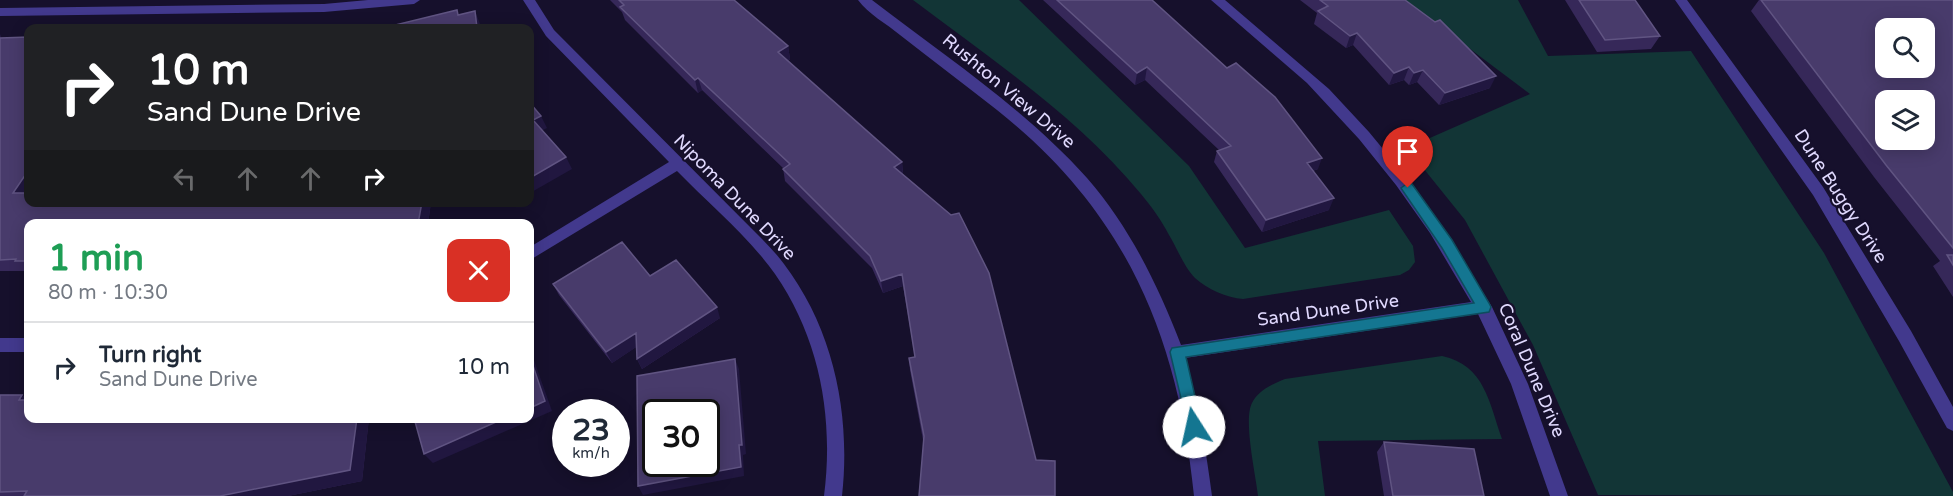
<!DOCTYPE html>
<meta charset="utf-8">
<style>
:root{--surface:#fff;--page:#f6f6f7;--text:#1f2937;--muted:#747a83;--line:#e0e1e3}
body{margin:0;font-family:"Varela Round",sans-serif;background:var(--page);color:var(--text);height:100vh;display:flex;flex-direction:column;font-size:22px;white-space:nowrap}
*{box-sizing:border-box;margin:0}
p{font-size:20px;color:var(--muted)}
.icon{flex:none;width:33px;height:33px;fill:none;stroke:currentColor;stroke-width:2;stroke-linecap:round;stroke-linejoin:round}
.map{position:relative;flex:1;overflow:hidden}
.details{position:absolute;left:24px;top:219px;width:510px;height:204px;display:flex;flex-direction:column;background:var(--surface);border-radius:12px;box-shadow:0 3px 15px #0003}
.details>*{flex:none}
.hud{position:absolute;left:24px;top:24px;width:510px;height:183px;border-radius:12px;box-shadow:0 3px 15px #0003;background:#202124;color:#fff;overflow:hidden}
.controls{position:absolute;left:1875px;top:18px;display:grid;gap:12px}
.controls a{display:grid;place-items:center;width:60px;height:60px;border-radius:12px;background:var(--surface);box-shadow:0 3px 15px #0003;font-size:30px}
.speed{position:absolute;left:552px;top:399px;display:flex;gap:12px;font-size:30px;font-weight:700;text-align:center}
.speed>*{display:grid;place-content:center;width:78px;height:78px;border-radius:50%;background:var(--surface);box-shadow:0 3px 15px #0003;line-height:1}
.speed small{font-size:15px;font-weight:400}
.speed .limit{border:3px solid #111;border-radius:9px;background:#fff;color:#111}
.pin{position:absolute;display:grid;place-items:center;width:51px;height:51px;color:#fff;margin:-62px -26px;border-radius:50% 50% 50% 0;rotate:-45deg;box-shadow:0 0 6px #0007}
.pin .icon{rotate:45deg}
.me{position:absolute;width:66px;margin:-33px;rotate:350deg;stroke-linejoin:round;filter:drop-shadow(0 0 4px #0008)}
.turn{display:flex;align-items:center;gap:21px;height:126px;padding:0 24px;font-size:27px}
.turn .icon{width:78px;height:78px;stroke-width:2.5}
.turn b{display:block;font-size:42px;line-height:51px}
.lanes{display:flex;align-items:center;height:57px;padding:0 24px;background:#0003;justify-content:center;gap:30px;direction:ltr}
.lanes .off{opacity:.35}
.round{display:grid;place-items:center;flex:none;width:63px;height:63px;border-radius:12px;background:var(--page)}
.head{display:flex;align-items:center;justify-content:space-between;height:102px;padding:0 24px}
h1{font-size:36px;font-weight:800;line-height:45px;color:#1e9e55}
ul{padding:0;list-style:none}
li{display:flex;align-items:center;gap:18px;height:90px;padding:0 24px;border-top:2px solid var(--line)}
li div{flex:1}
li b{display:block;font-size:22px}
li em{font-style:normal}
.map>svg:first-child{display:block}
.green{fill:#123536}
.lines{fill:none;stroke-linecap:round;stroke-linejoin:round}
.street{fill:#42398d;fill-rule:evenodd}
.wall{fill:#362859}
.shaded-wall{fill:#211740}
.building{fill:#483b6b;stroke:#605482;stroke-width:1.5;fill-rule:evenodd}
.route{fill:#147691;stroke:#0d4d5e;stroke-width:1.5}
.labels{text-anchor:middle;dominant-baseline:central;stroke-width:4.5;stroke-linejoin:round;paint-order:stroke}
.street-label{font-size:18px;fill:#e1daff;stroke:#16102c}
</style>
<div class="map">
<svg width="1953" height="496" viewBox="0 0 1953 496">
<rect width="100%" height="100%" fill="#16102c"/>
<!-- green -->
<path class="green" d="M 913,0 L 1019,0 L 1189,166 L 1245,248 L 1389,210 L 1413,246 L 1415,262 L 1409,270 L 1400,275 L 1243,299 C 1227,298 1207,289 1195,278 C 1184,267 1177,248 1169,235 C 1162,221 1151,206 1141,194 C 1077,116 992,60 913,0 Z
M 1405,0 L 1518,0 L 1548,56 L 1691,51 L 1824,253 L 1953,492 L 1953,496 L 1598,495 L 1533,345 L 1465,220 L 1407,148 L 1530,94 Z
M 1442,356 C 1485,365 1489,403 1502,439 L 1318,441 L 1325,496 L 1258,496 C 1256,476 1243,420 1252,403 C 1258,391 1272,384 1285,379 Z"/>
<g class="lines">
<!-- street -->
<path class="street" d="M 368,0 L 420,0 L 414,4 L 324,12 L 0,16 L 0,8 L 324,4 Z
M 523,0 L 535,0 L 554,30 L 756,233 C 766,243 776,253 784,264 C 834,330 851,415 842,496 L 824,496 C 834,418 820,339 775,274 C 748,236 709,204 677,171 L 530,260 L 530,247 L 669,162 L 546,36 Z
M 858,0 L 872,0 C 945,56 1025,109 1087,178 C 1129,226 1158,285 1181,345 L 1471,302 L 1430,233 L 1396,185 L 1359,139 L 1307,83 L 1211,0 L 1225,0 L 1329,89 L 1369,132 L 1406,177 L 1441,225 L 1492,307 L 1528,384 L 1568,496 L 1550,496 L 1511,384 L 1478,314 L 1185,358 C 1198,404 1206,449 1212,496 L 1194,496 C 1178,336 1126,212 997,110 C 965,85 932,60 900,35 C 887,24 868,14 858,0 Z
M 1675,0 L 1687,0 L 1823,187 L 1911,331 L 1953,407 L 1953,431 L 1947,428 L 1899,341 L 1813,195 Z
M 0,338 L 28,338 L 28,352 L 0,352 Z"/>
</g>
<!-- wall -->
<path class="wall" d="M 610,0 L 734,0 L 788,46 L 790,59 L 788,61 L 902,162 L 903,174 L 1036,460 L 1055,496 L 923,440 L 910,370 L 909,358 L 915,357 L 903,286 L 883,293 L 872,268 L 785,181 L 783,168 L 702,90 L 698,93 L 625,20 L 622,12 Z
M 1043,0 L 1152,0 L 1318,169 L 1313,171 L 1329,210 L 1262,232 L 1214,162 L 1217,151 L 1219,150 L 1145,80 L 1135,85 Z
M 1300,0 L 1405,0 L 1490,88 L 1439,105 L 1417,82 L 1409,85 L 1404,80 L 1389,85 L 1353,45 L 1346,48 L 1314,24 L 1317,13 Z
M 1565,0 L 1635,0 L 1660,36 L 1651,49 L 1597,52 Z
M 1759,0 L 1953,0 L 1953,297 L 1933,266 L 1940,261 L 1874,177 L 1751,11 Z
M 0,34 L 28,202 L 431,202 L 428,224 L 28,224 L 28,273 L 26,271 L 0,271 Z
M 650,276 L 720,318 L 642,369 L 637,359 L 636,347 L 612,363 L 559,295 L 553,284 Z
M 0,395 L 22,395 L 28,399 L 28,418 L 369,418 L 362,481 L 288,496 L 0,496 Z
M 1384,442 L 1484,496 L 1384,496 L 1377,452 Z"/>
<!-- shaded-wall -->
<path class="shaded-wall" d="M 475,11 L 480,24 L 481,28 L 477,28 Z
M 1357,33 L 1353,45 L 1346,48 L 1350,36 Z
M 788,46 L 790,59 L 780,65 L 778,52 Z
M 1147,67 L 1145,80 L 1135,85 L 1137,73 Z
M 1409,67 L 1404,80 L 1389,85 L 1394,73 Z
M 1423,70 L 1417,82 L 1409,85 L 1414,73 Z
M 1496,76 L 1490,88 L 1439,105 L 1445,93 Z
M 698,78 L 702,90 L 698,93 L 695,80 Z
M 541,116 L 547,128 L 539,132 L 533,120 Z
M 566,157 L 572,169 L 530,193 L 530,178 Z
M 1322,158 L 1318,169 L 1302,175 L 1307,163 Z
M 902,162 L 903,175 L 894,167 Z
M 28,171 L 28,201 L 13,193 Z
M 1334,198 L 1329,210 L 1262,232 L 1266,220 Z
M 422,202 L 431,202 L 428,224 L 418,224 Z
M 902,274 L 903,286 L 883,293 L 881,281 Z
M 717,307 L 720,318 L 642,369 L 637,359 Z
M 636,333 L 641,344 L 612,363 L 606,352 Z
M 530,349 L 552,411 L 433,463 L 424,454 L 505,418 L 530,418 Z
M 735,359 L 739,369 L 746,454 L 743,455 L 744,476 L 643,495 L 638,486 L 739,445 Z
M 22,395 L 28,399 L 28,407 L 19,400 Z
M 357,418 L 369,418 L 362,481 L 288,496 L 220,496 Z"/>
<!-- building -->
<path class="building" d="M 619,0 L 734,0 L 788,46 L 778,52 L 902,162 L 894,167 L 951,215 L 959,213 L 989,273 L 1036,460 L 1055,461 L 1055,496 L 919,496 L 924,436 L 909,358 L 915,357 L 902,274 L 881,281 L 870,256 L 783,169 L 790,164 L 698,78 L 695,80 L 620,7 L 624,5 Z
M 1057,0 L 1152,0 L 1227,68 L 1236,63 L 1275,97 L 1322,158 L 1307,163 L 1334,198 L 1266,220 L 1217,151 L 1231,146 L 1147,67 L 1137,73 Z
M 1320,0 L 1405,0 L 1435,22 L 1440,20 L 1496,76 L 1445,93 L 1423,70 L 1414,73 L 1409,67 L 1394,73 L 1357,33 L 1350,36 L 1318,11 L 1328,6 Z
M 1579,0 L 1635,0 L 1660,36 L 1605,40 Z
M 1761,0 L 1953,0 L 1953,248 L 1886,165 ZM 1886,28 L 1924,28 L 1924,68 L 1886,68 ZM 1886,100 L 1924,100 L 1924,140 L 1886,140 Z
M 457,10 L 458,15 L 475,11 L 477,28 L 395,28 L 395,25 Z
M 28,37 L 28,171 L 13,193 L 28,193 L 28,202 L 422,202 L 418,224 L 28,224 L 28,261 L 15,261 L 16,259 L 0,260 L 0,38 Z
M 530,103 L 541,116 L 533,120 L 566,157 L 530,178 Z
M 622,242 L 650,276 L 676,260 L 717,307 L 637,359 L 636,333 L 606,352 L 553,284 Z
M 1947,255 L 1953,255 L 1953,265 Z
M 530,357 L 545,401 L 530,408 Z
M 735,359 L 742,445 L 739,445 L 741,467 L 638,486 L 637,376 ZM 656,412 L 706,412 L 706,464 L 656,464 Z
M 0,395 L 22,395 L 19,400 L 28,400 L 28,418 L 357,418 L 350,470 L 220,496 L 24,496 L 27,491 L 0,492 Z
M 414,418 L 505,418 L 424,454 Z
M 1384,442 L 1474,449 L 1484,496 L 1393,496 Z"/>
<!-- route -->
<path class="route" d="M 1408,183 L 1412,184 L 1452,240 L 1489,303 L 1491,307 L 1489,312 L 1186,357 L 1202,427 L 1200,432 L 1194,434 L 1189,432 L 1170,352 L 1172,348 L 1474,303 L 1442,248 L 1403,191 L 1401,188 Z"/>
<g class="labels">
<!-- street labels -->
<g class="street-label">
<text transform="translate(1009 91) rotate(40)">Rushton View Drive</text>
<text transform="translate(1841 196) rotate(57)">Dune Buggy Drive</text>
<text transform="translate(735 197) rotate(46)">Nipoma Dune Drive</text>
<text transform="translate(1328 310) rotate(-8)">Sand Dune Drive</text>
<text transform="translate(1532 370) rotate(67)">Coral Dune Drive</text>
</g>
</g>
</svg>
<div class="controls">
<a><svg class="icon" aria-label="search" viewBox="0 0 24 24"><circle cx="10" cy="10" r="6"/><path d="M15 15l6 6"/></svg></a>
<a><svg class="icon" aria-label="layers" viewBox="0 0 24 24"><path d="M12 4l9 5-9 5-9-5zM3 14l9 5 9-5"/></svg></a>
</div>
<div class="speed"><div>23<small>km/h</small></div><div class="limit">30</div></div>
<div class="pin" style="left:1408px;top:188px;background:#d93025"><svg class="icon" aria-label="arrive" viewBox="0 0 24 24"><path d="M6 21V4h12l-3 4 3 4H6"/></svg></div>
<svg class="me" style="left:1194px;top:427px" viewBox="-20 -20 40 40"><circle r="19" fill="#fff"/><path d="M0-13L10 11 0 6-10 11z" fill="#147691"/></svg>
<div class="hud">
<div class="turn"><svg class="icon" aria-label="right" viewBox="0 0 24 24"><path d="M7 20v-9h11M14 6l5 5-5 5"/></svg><div><b>10 m</b>Sand Dune Drive</div></div>
<div class="lanes"><svg class="icon off" aria-label="left" viewBox="0 0 24 24"><path d="M17 20v-9H6M10 6l-5 5 5 5"/></svg><svg class="icon off" aria-label="ahead" viewBox="0 0 24 24"><path d="M12 20V5M6 11l6-6 6 6"/></svg><svg class="icon off" aria-label="ahead" viewBox="0 0 24 24"><path d="M12 20V5M6 11l6-6 6 6"/></svg><svg class="icon" aria-label="right" viewBox="0 0 24 24"><path d="M7 20v-9h11M14 6l5 5-5 5"/></svg></div>
</div>
<section class="details">
<div class="head"><div><h1>1 min</h1><p>80 m · 10:30</p></div><a class="round" style="background:#d93025;color:#fff"><svg class="icon" aria-label="close" viewBox="0 0 24 24"><path d="M6 6l12 12M18 6L6 18"/></svg></a></div>
<ul>
<li><svg class="icon" aria-label="right" viewBox="0 0 24 24"><path d="M7 20v-9h11M14 6l5 5-5 5"/></svg><div><b>Turn right</b><p>Sand Dune Drive</p></div><em>10 m</em></li>
</ul>
</section>
</div>
